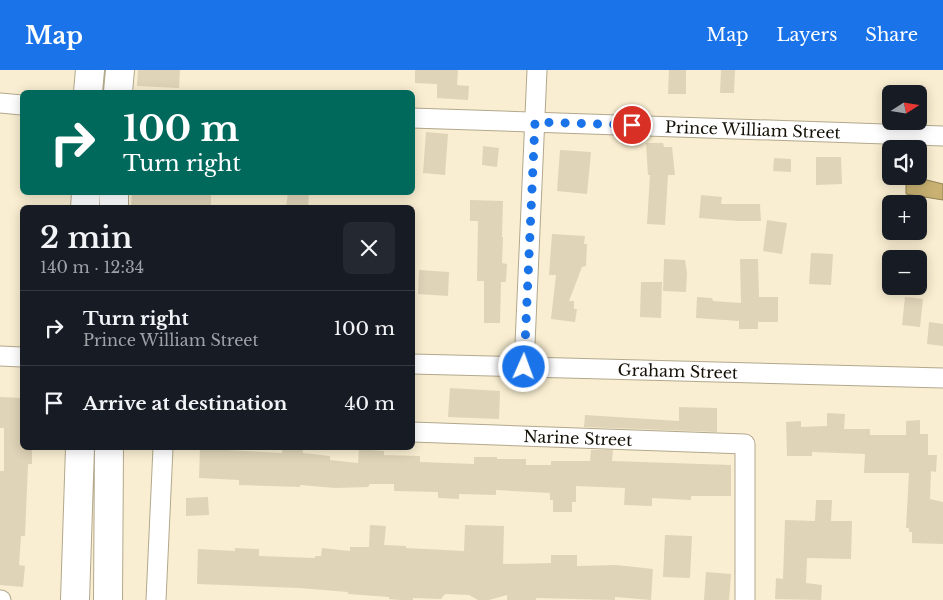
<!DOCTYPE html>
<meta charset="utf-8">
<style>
:root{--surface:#171b24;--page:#242831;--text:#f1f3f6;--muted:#9ea1a6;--line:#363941;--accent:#1a73e8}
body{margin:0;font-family:"Libre Baskerville",serif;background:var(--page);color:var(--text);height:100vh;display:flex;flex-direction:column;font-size:19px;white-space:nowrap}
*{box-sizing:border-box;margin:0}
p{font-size:16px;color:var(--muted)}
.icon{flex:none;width:28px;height:28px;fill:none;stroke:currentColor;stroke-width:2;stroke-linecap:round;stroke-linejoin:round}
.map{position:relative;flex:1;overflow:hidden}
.details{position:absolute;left:20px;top:135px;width:395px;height:245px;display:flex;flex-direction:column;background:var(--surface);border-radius:8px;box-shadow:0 2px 12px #0003}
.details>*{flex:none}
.hud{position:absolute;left:20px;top:20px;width:395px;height:105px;border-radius:8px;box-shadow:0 2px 12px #0003;background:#00695c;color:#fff;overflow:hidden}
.needle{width:32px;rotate:78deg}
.tools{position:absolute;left:882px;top:15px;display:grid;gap:10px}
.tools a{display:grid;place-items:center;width:45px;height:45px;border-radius:8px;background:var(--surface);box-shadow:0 2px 12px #0003;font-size:25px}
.pin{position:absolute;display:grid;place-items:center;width:42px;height:42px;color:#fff;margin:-21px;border:2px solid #fff;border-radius:50%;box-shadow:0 1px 5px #0007}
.me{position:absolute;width:55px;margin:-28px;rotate:2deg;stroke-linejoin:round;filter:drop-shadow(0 0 4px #0008)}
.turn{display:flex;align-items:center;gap:18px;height:105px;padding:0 20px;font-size:22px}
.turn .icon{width:65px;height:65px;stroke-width:2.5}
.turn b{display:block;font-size:35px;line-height:42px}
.round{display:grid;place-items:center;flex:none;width:52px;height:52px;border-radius:8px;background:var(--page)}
.overview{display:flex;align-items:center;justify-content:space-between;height:85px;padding:0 20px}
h1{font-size:30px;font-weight:600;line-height:38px}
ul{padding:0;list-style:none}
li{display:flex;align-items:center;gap:15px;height:75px;padding:0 20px;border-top:1px solid var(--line)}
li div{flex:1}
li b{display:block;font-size:19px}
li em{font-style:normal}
header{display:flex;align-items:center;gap:30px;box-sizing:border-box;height:70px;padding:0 25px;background:var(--accent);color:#fff}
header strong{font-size:24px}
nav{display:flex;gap:28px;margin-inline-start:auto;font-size:18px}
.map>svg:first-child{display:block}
.water{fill:#c8b172;stroke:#928152}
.building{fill:#dfd4b8}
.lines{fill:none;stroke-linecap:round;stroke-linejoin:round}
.minor-casing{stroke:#b3a88c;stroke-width:21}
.primary-casing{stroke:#b3a88c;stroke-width:30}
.minor{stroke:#fff;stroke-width:19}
.primary{stroke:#fff;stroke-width:28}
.route{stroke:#1a73e8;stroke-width:9;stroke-dasharray:0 16.2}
.labels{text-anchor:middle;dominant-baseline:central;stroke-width:4.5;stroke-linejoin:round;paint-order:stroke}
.street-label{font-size:16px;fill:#151107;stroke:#fff}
</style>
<header>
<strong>Map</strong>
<nav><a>Map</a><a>Layers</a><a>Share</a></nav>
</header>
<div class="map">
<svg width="943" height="530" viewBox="0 0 943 530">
<rect width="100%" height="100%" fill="#f9eed1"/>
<!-- water -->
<path class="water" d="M 906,106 L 911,106 L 943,114 L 943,130 L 906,124 Z"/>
<!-- building -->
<path class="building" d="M 138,0 L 180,0 L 179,18 L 137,16 Z
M 415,0 L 458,0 L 457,15 L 469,16 L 468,30 L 437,28 L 437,14 L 415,13 Z
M 669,0 L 686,0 L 686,24 L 668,24 Z
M 721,0 L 735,0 L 734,23 L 720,23 Z
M 426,62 L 448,64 L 445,105 L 423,103 Z
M 646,73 L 663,73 L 664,77 L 672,77 L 675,105 L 668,105 L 665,155 L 647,154 L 650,105 L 648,105 Z
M 483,76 L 499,78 L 497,97 L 482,95 Z
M 560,80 L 591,82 L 587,124 L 557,121 Z
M 816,87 L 841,87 L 842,114 L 816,115 Z
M 774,88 L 791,89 L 791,102 L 773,101 Z
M 132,122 L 211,125 L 211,138 L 131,138 Z
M 288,122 L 309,123 L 308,138 L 286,138 Z
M 701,125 L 722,127 L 721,134 L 760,134 L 761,151 L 739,151 L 699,148 Z
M 470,130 L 503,131 L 502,167 L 503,167 L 502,193 L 507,194 L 506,212 L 501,212 L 500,253 L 484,253 L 484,211 L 477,211 L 478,151 L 470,151 Z
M 767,150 L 787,153 L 782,184 L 763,181 Z
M 552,164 L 585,166 L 584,174 L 587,174 L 586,196 L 582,197 L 569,231 L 574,231 L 574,239 L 577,239 L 575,252 L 551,249 L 556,205 L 549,205 Z
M 811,183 L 833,184 L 831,215 L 809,214 Z
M 664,189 L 685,190 L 687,203 L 686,222 L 663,221 Z
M 740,189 L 758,189 L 759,227 L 778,227 L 778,252 L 758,252 L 758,259 L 739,259 L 739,251 L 696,248 L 697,227 L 712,228 L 713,231 L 741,233 Z
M 419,200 L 449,202 L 448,226 L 418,224 Z
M 641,212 L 662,212 L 661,248 L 640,247 Z
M 905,227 L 923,229 L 920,257 L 902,255 Z
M 929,252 L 943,254 L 943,276 L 927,274 Z
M 450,318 L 500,321 L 499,349 L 448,347 Z
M 0,327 L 22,328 L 22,378 L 32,378 L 32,394 L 28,394 L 25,466 L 21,466 L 19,495 L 25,496 L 23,517 L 0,515 L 0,401 L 4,401 L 4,358 L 0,358 Z
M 679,337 L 717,338 L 717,362 L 584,357 L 585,345 L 679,351 Z
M 827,343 L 845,344 L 844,359 L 870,359 L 870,365 L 906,365 L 906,351 L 920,350 L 920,364 L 928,364 L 928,385 L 937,385 L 936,402 L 931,401 L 930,429 L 943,432 L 943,474 L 912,473 L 912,462 L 909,462 L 909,458 L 906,458 L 909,403 L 864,403 L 865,384 L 812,382 L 812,386 L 787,386 L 786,352 L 801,351 L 801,357 L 827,356 Z
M 200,378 L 226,378 L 226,380 L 282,383 L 282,380 L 303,380 L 303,383 L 330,386 L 330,390 L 358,393 L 359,379 L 384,381 L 384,385 L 420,386 L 420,392 L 474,394 L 474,387 L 497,387 L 497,389 L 526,389 L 526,395 L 551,395 L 551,391 L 590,391 L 591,380 L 613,380 L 612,391 L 731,395 L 731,426 L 691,426 L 691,430 L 652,428 L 652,436 L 624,435 L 625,418 L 576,416 L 576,432 L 572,432 L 572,442 L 553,442 L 553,430 L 550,430 L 550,423 L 496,420 L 496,425 L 459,424 L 459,429 L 438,428 L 438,422 L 394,421 L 394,414 L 370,414 L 368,417 L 335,418 L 300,415 L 300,417 L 239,415 L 239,410 L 199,408 Z
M 208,427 L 209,445 L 186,446 L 186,428 Z
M 816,430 L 832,430 L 831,451 L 852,451 L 851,489 L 807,488 L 806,513 L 822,515 L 821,530 L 775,529 L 776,508 L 783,509 L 785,450 L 815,451 Z
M 370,455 L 386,456 L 384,475 L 406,476 L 406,478 L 464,481 L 465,455 L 504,456 L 503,494 L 551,493 L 551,485 L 577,485 L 577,496 L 616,495 L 653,499 L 651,530 L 615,527 L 615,530 L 536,528 L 536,530 L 507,530 L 507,525 L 489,530 L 478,530 L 469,525 L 445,524 L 441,529 L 413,528 L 413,530 L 400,530 L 389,529 L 389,527 L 348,524 L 348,522 L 299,518 L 197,514 L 198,479 L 235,481 L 235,478 L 259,479 L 259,486 L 315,488 L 315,486 L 321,486 L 322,478 L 350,481 L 350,477 L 369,477 Z
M 665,465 L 692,466 L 690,508 L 663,507 Z
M 706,502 L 731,504 L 729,530 L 704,530 Z"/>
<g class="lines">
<defs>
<g id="minor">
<path d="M 0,33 L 22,35"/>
<path id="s1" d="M 412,48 L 943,66"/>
<path d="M 0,286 L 22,287"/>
<path id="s2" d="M 412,294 L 943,308"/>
<path d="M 524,297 L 537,0"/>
<path id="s3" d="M 412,362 L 745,374 L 745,530"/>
<path d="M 0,530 L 1,530"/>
<path d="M 156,530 L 163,378"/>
</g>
<path id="primary" d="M 88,22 L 90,0
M 118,22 L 120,0
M 85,138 L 86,122
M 114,138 L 114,122
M 75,530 L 80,378
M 108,530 L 109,378"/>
</defs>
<!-- minor casing -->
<use href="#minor" class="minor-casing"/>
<!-- primary casing -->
<use href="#primary" class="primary-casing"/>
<!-- minor -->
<use href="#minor" class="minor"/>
<!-- primary -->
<use href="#primary" class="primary"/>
</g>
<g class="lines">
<!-- route -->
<path class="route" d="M 524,297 L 535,52 L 632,55"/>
</g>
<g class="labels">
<!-- street labels -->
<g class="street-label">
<text stroke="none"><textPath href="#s1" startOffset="341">Prince William Street</textPath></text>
<text stroke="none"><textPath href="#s2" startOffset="266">Graham Street</textPath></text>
<text stroke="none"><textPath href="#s3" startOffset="166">Narine Street</textPath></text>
</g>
</g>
</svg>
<div class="tools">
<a><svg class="needle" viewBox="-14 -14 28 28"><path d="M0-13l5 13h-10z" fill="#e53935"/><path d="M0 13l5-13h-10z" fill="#9ea1a6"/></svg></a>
<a><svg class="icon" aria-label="sound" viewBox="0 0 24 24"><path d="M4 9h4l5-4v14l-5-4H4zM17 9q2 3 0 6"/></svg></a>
<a>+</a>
<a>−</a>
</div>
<div class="pin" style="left:632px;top:55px;background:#d93025"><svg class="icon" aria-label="arrive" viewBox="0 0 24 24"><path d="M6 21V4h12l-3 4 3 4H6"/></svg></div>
<svg class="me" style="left:524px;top:297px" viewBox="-20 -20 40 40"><circle r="17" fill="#1a73e8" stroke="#fff" stroke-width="3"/><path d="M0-11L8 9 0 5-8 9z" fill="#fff"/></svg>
<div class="hud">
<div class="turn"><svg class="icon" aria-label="right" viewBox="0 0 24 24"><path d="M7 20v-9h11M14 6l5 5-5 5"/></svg><div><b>100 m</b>Turn right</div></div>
</div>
<section class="details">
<div class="overview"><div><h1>2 min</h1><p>140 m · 12:34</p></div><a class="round"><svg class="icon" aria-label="close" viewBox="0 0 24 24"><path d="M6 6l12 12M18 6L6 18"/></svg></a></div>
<ul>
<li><svg class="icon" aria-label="right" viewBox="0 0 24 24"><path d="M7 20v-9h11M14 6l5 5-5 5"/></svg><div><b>Turn right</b><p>Prince William Street</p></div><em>100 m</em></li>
<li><svg class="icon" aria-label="arrive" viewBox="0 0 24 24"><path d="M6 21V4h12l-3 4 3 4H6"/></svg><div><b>Arrive at destination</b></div><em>40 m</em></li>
</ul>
</section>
</div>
